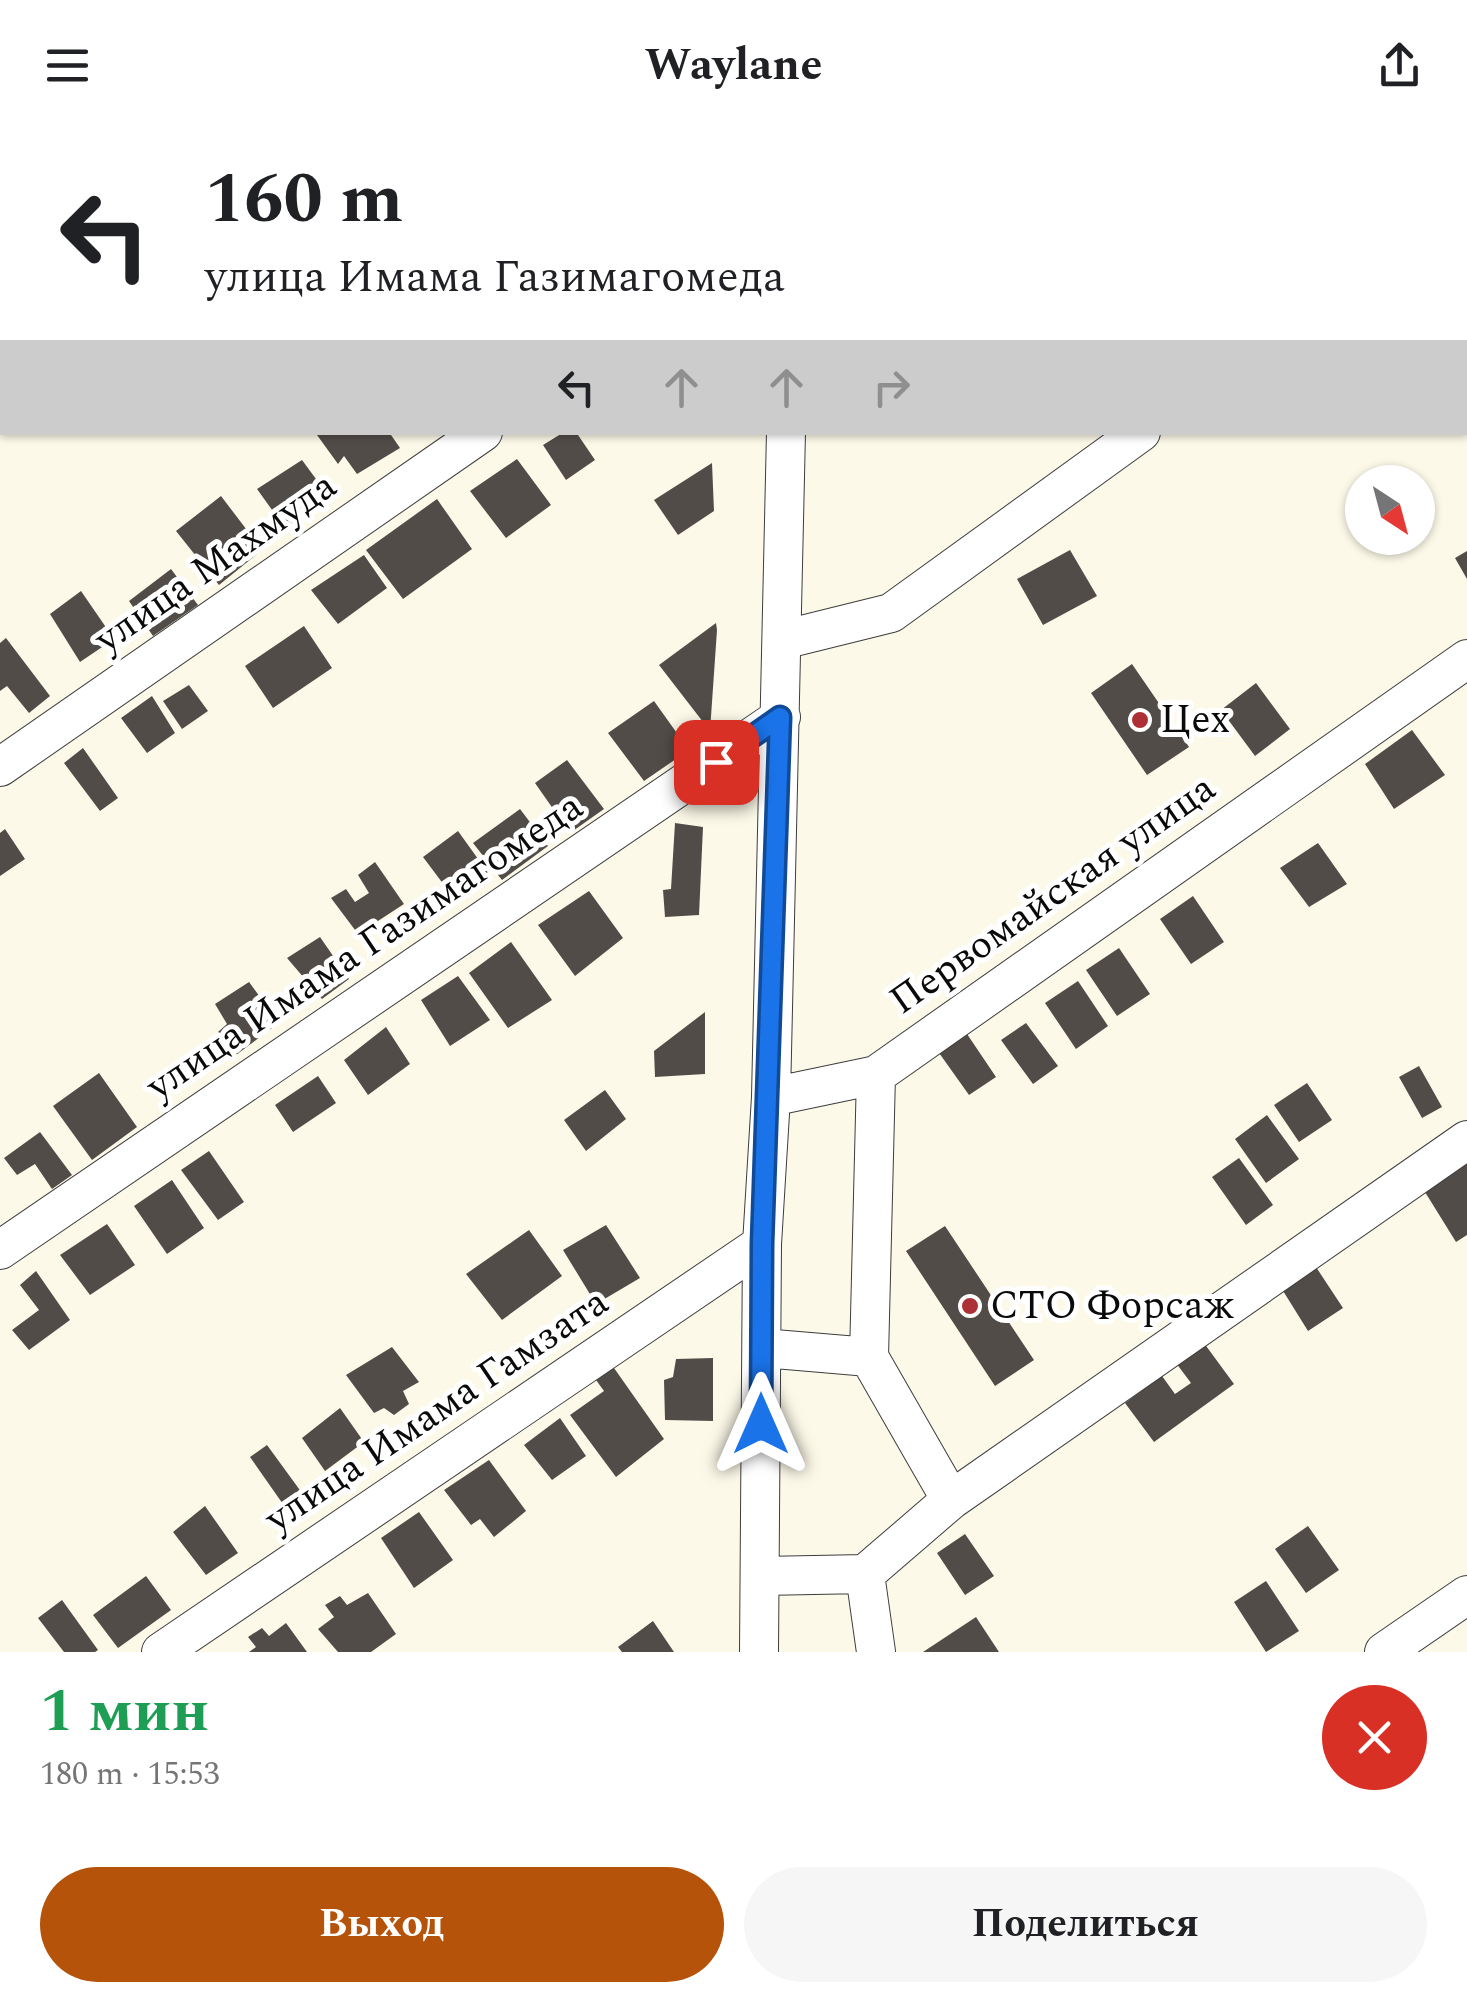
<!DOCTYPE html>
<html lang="ru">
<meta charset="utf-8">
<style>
:root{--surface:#fff;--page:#f6f6f6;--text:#202124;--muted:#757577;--accent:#b45309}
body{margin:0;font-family:Spectral,serif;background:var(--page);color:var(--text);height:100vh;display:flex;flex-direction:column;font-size:38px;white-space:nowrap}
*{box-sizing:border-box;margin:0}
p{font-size:32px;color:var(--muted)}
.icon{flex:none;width:55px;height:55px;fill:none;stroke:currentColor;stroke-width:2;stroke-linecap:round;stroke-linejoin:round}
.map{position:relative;height:1522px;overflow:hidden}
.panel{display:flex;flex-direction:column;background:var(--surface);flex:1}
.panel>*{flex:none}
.guide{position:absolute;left:0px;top:0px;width:1468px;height:305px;box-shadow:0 2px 8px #0004;background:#fff;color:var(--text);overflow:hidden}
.needle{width:65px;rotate:144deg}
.controls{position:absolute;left:1345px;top:335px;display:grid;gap:20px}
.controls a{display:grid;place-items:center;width:90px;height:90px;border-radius:50%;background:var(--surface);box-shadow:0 2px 8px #0004;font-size:50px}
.pin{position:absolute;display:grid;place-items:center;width:85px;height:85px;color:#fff;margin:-42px;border-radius:20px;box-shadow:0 5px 15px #0006}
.me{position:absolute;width:110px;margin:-55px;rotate:0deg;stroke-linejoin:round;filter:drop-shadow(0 0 8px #0008)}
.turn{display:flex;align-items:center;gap:35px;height:210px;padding:0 40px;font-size:45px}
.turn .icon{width:130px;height:130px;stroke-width:2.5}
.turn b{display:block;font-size:70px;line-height:85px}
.lanes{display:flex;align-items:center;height:95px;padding:0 40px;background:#0003;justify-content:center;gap:50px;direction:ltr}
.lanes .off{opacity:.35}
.round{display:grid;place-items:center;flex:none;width:105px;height:105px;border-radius:52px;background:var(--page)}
.overview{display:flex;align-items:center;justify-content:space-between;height:170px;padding:0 40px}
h1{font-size:60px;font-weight:700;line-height:75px;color:#1e9e55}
.button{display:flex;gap:20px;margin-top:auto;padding:20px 40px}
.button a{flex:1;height:115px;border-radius:60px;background:var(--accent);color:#fff;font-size:40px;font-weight:700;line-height:115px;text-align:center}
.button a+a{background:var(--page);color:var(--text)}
header{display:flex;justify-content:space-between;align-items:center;height:130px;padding:0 40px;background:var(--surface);font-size:45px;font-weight:700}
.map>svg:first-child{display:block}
.building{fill:#524c48}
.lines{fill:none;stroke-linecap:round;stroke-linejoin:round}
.minor-casing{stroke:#3d3d3d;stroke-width:40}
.minor{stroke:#fff;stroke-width:38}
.route-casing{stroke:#114b97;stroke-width:25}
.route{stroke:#1a73e8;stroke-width:18}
.poi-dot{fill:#ac3035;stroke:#fff;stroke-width:4}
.labels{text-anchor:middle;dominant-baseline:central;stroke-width:10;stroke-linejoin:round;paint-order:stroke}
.street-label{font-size:40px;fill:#0a0a0a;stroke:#fff}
.poi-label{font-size:40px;fill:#0a0a0a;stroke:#fff;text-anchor:start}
</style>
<header><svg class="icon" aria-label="menu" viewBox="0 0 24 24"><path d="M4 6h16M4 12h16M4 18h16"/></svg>Waylane<svg class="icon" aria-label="share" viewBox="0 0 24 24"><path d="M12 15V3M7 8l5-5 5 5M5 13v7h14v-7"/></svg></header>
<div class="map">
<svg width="1467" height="1522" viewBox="0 0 1467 1522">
<rect width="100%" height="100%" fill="#fdf9e9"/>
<!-- building -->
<path class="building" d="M 320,302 L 389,302 L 400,318 L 357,344 L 344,326 L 338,334 L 317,305 Z
M 564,302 L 576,302 L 595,330 L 566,350 L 543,315 Z
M 517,329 L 551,375 L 506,408 L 470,361 Z
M 302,330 L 330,368 L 285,398 L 257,359 Z
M 712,333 L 714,381 L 678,405 L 654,370 Z
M 221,366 L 262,420 L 219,455 L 176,401 Z
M 437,369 L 472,419 L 403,469 L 366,420 Z
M 1070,420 L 1097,466 L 1043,495 L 1017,449 Z
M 1467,421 L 1467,449 L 1455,428 Z
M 364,425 L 387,458 L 338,494 L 311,460 Z
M 171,439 L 198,475 L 153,506 L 129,471 Z
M 81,461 L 114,509 L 80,532 L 50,484 Z
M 716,493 L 717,500 L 710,601 L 659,535 Z
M 304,496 L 332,538 L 273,578 L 245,536 Z
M 6,508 L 50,566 L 29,583 L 7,556 L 0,561 L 0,513 Z
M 1132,534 L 1189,617 L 1147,645 L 1091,563 Z
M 1256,553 L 1290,599 L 1255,626 L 1221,580 Z
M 189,555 L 208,581 L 182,599 L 163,571 Z
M 152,566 L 175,603 L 147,623 L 121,588 Z
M 654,571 L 689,620 L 644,651 L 608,603 Z
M 1412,600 L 1445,645 L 1394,679 L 1365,634 Z
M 83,618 L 118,668 L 100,681 L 64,633 Z
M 567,630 L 604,679 L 570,703 L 535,653 Z
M 520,679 L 548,716 L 502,750 L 473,713 Z
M 675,693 L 703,697 L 699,785 L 665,787 L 663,760 L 671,759 Z
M 5,699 L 25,729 L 0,746 L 0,703 Z
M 458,701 L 491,747 L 456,771 L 423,727 Z
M 1318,713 L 1347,754 L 1309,777 L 1280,738 Z
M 375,732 L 404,774 L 358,804 L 331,768 L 346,759 L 355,772 L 369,763 L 358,745 Z
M 589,761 L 623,808 L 575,846 L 538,795 Z
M 1193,766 L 1224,812 L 1191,834 L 1160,789 Z
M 320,807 L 349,849 L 322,869 L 287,828 Z
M 511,812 L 552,870 L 508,898 L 469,843 Z
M 1119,818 L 1150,864 L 1117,886 L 1086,840 Z
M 458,846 L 490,890 L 450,916 L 421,870 Z
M 1078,851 L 1108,896 L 1076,919 L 1045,873 Z
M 249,852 L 279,893 L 236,925 L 218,902 L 227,894 L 215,874 Z
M 705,882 L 705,944 L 655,947 L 654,921 Z
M 1026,893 L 1058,936 L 1033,954 L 1001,910 Z
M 386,897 L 410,934 L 368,965 L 344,930 Z
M 965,901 L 996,947 L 969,965 L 937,920 Z
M 1419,936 L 1442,977 L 1422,988 L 1399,947 Z
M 99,943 L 137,997 L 92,1030 L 53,976 Z
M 318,946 L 336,973 L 293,1002 L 275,975 Z
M 1307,953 L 1332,990 L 1299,1012 L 1274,975 Z
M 605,960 L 626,989 L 586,1021 L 564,990 Z
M 1267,985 L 1299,1029 L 1266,1053 L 1235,1009 Z
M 40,1002 L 72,1045 L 52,1059 L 35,1034 L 17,1045 L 4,1028 Z
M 209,1021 L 244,1072 L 218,1090 L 181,1040 Z
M 1239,1028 L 1273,1075 L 1246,1095 L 1212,1047 Z
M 1467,1034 L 1467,1105 L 1456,1112 L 1425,1062 Z
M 172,1050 L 204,1098 L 167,1124 L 134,1076 Z
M 107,1094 L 135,1135 L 90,1165 L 60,1125 Z
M 606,1095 L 640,1148 L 596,1174 L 563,1120 Z
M 945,1096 L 1034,1230 L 995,1256 L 906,1121 Z
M 529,1100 L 562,1146 L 502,1190 L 466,1144 Z
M 1314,1134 L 1343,1178 L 1308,1201 L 1280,1156 Z
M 36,1141 L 70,1190 L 29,1220 L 12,1200 L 39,1180 L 20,1155 Z
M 1201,1209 L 1234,1254 L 1154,1312 L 1125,1273 L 1162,1246 L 1175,1264 L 1191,1253 L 1173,1229 Z
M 392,1217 L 419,1252 L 403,1261 L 409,1274 L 394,1285 L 384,1278 L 374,1283 L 346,1245 Z
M 713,1228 L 713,1291 L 665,1290 L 664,1250 L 673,1247 L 676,1229 Z
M 614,1238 L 664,1309 L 616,1347 L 570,1285 L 604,1261 L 596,1250 Z
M 340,1278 L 364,1312 L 325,1341 L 302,1308 Z
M 560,1288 L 586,1326 L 552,1350 L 524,1315 Z
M 267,1315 L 310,1374 L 292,1387 L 250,1327 Z
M 489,1330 L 526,1381 L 494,1407 L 480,1389 L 471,1395 L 444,1360 Z
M 205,1376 L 238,1423 L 206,1445 L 173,1402 Z
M 419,1382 L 453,1430 L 414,1458 L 381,1408 Z
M 1308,1396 L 1339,1440 L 1306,1463 L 1275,1419 Z
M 965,1404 L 994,1446 L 965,1465 L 937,1423 Z
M 146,1446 L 171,1480 L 118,1518 L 93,1485 Z
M 1266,1451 L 1299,1501 L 1266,1522 L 1234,1472 Z
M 368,1463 L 396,1504 L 371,1522 L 338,1522 L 318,1499 L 334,1487 L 325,1475 L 340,1466 L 347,1475 Z
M 62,1470 L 98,1520 L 95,1522 L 64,1522 L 38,1488 Z
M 976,1487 L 999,1522 L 923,1522 Z
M 653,1491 L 674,1522 L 622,1522 L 618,1517 Z
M 286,1493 L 307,1522 L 249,1522 L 256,1517 L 248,1507 L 262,1498 L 269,1506 Z"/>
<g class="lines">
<defs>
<path id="minor" d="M 790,0 L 790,2
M 212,2 L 215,0
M 1288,2 L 1288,0
M 0,149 L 2,147
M 782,510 L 891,483 L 1141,302
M 0,637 L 483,302
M 771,967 L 876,945 L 1467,529
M 0,1120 L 781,587
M 762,1218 L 869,1227
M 951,1370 L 1467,1010
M 760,1446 L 865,1444
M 161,1522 L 762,1114
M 759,1522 L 762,1114 L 771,967 L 786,302
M 876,1522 L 865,1444 L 951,1370 L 869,1227 L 876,945
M 1384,1522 L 1467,1465"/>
</defs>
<!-- minor casing -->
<use href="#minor" class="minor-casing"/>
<!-- minor -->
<use href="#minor" class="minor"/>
</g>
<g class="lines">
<defs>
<path id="route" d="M 716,632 L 780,587 L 762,1114 L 761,1294"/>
</defs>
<!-- route casing -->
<use href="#route" class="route-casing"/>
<!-- route -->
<use href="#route" class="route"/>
</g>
<!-- markers -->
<g class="poi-dot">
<circle cx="1140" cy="590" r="10"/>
<circle cx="970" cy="1176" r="10"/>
</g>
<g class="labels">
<!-- street labels -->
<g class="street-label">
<text transform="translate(216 433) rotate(-35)">улица Махмуда</text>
<text transform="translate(1053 765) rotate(-35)">Первомайская улица</text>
<text transform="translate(365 817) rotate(-34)">улица Имама Газимагомеда</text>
<text transform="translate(437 1281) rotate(-34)">улица Имама Гамзата</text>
</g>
<!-- poi labels -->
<g class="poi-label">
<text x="1160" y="590">Цех</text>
<text x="990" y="1176">СТО Форсаж</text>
</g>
</g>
</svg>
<div class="controls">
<a><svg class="needle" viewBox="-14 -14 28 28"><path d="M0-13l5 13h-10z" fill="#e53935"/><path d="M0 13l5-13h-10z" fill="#757577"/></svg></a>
</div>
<div class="pin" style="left:716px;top:632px;background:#d93025"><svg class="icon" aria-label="arrive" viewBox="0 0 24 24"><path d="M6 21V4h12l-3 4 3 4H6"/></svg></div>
<svg class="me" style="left:761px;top:1294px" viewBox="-20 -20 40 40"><path d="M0-17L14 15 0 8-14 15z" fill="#1a73e8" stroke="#fff" stroke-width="4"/></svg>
<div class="guide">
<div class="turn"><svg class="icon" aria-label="left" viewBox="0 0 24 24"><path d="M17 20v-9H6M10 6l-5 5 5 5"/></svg><div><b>160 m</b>улица Имама Газимагомеда</div></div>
<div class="lanes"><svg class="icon" aria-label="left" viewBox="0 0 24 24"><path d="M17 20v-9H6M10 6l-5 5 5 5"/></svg><svg class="icon off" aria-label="ahead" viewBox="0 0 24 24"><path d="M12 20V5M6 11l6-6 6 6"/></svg><svg class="icon off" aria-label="ahead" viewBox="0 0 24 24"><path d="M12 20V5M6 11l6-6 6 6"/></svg><svg class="icon off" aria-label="right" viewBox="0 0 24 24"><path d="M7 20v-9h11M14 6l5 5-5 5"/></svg></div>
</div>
</div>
<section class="panel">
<div class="overview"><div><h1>1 мин</h1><p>180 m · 15:53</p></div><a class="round" style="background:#d93025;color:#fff"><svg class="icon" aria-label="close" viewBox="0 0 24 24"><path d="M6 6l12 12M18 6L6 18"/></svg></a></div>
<div class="button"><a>Выход</a><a>Поделиться</a></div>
</section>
